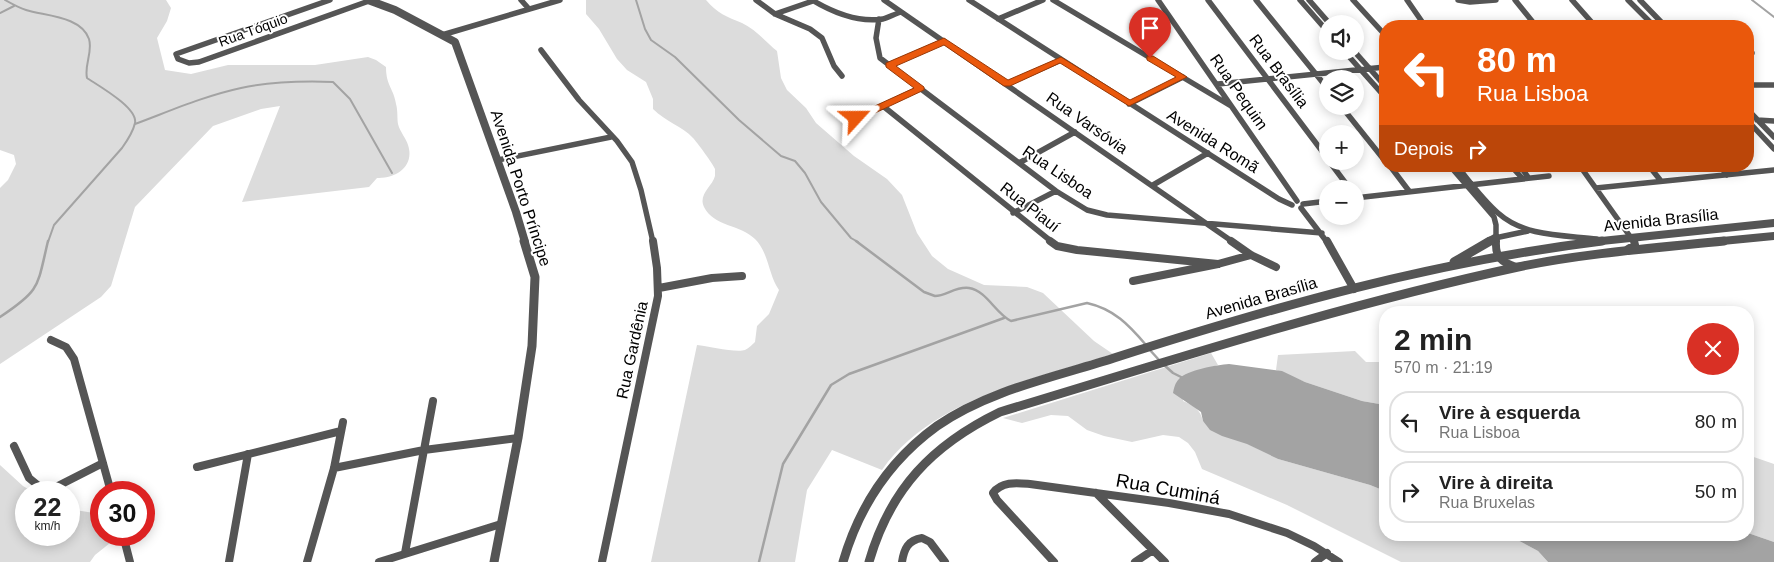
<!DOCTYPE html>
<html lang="pt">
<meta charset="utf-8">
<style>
:root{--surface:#fff;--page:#f6f6f6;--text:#222;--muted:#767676;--line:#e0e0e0}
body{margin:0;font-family:Arial,sans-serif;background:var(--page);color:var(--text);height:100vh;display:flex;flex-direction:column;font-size:19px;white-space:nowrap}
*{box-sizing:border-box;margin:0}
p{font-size:16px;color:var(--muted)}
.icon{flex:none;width:28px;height:28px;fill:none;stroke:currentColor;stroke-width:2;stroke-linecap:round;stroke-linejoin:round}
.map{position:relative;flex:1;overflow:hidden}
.details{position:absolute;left:1379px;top:306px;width:375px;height:235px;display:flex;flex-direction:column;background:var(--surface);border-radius:20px;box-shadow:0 2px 12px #0003}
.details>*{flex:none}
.top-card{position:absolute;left:1379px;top:20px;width:375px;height:152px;border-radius:20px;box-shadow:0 2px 12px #0003;background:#ea580c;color:#fff;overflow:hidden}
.controls{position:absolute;left:1319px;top:15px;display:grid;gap:10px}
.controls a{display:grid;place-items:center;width:45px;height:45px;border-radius:50%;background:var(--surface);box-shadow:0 2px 12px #0003;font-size:25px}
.speed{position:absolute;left:15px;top:481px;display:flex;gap:10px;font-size:25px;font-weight:700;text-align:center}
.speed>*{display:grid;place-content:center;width:65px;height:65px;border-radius:50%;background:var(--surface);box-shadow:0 2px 12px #0003;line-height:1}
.speed small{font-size:12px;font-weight:400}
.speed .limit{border:8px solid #d22;background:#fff;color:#111}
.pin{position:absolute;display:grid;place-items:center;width:42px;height:42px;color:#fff;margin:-51px -21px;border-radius:50% 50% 50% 0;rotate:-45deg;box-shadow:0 0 5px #0007}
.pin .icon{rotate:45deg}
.me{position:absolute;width:55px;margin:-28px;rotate:66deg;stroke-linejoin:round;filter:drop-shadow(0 0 4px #0008)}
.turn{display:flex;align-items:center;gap:18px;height:105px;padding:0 15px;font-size:22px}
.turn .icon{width:65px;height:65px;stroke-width:2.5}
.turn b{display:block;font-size:35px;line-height:42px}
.then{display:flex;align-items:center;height:48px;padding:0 15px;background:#0003;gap:10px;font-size:19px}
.round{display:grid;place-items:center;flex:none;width:52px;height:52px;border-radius:26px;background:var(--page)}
.head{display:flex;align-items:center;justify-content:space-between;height:85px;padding:0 15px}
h1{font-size:30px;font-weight:700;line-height:38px}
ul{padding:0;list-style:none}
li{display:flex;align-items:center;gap:15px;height:62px;margin:0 10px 8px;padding:0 5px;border:2px solid var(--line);border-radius:20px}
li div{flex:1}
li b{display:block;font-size:19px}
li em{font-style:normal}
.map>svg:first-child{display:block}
.green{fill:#dcdcdc}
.water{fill:#a3a3a3}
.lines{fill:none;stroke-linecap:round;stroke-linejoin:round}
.stream-far1{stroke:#a3a3a3;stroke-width:2}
.stream{stroke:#a3a3a3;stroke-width:2.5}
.minor-far1{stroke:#555;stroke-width:5.5}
.minor{stroke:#555;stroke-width:8}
.tertiary-far1{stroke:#555;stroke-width:8}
.tertiary{stroke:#555;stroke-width:9}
.route{fill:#ea580c;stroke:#983908}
.labels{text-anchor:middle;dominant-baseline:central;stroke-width:4;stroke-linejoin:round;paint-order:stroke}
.far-street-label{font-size:14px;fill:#000;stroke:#fff}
.street-label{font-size:16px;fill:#000;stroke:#fff}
.near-street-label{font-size:19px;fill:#000;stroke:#fff}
</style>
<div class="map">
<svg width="1774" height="562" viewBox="0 0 1774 562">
<rect width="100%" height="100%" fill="#fff"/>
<!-- green -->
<path class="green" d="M 0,0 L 166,0 L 171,8 L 167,21 L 157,38 L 165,70 L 191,74 L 228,65 L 315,65 L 368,57 L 376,60 L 386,67 C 386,86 394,89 396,104 C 398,111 397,118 398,124 C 400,132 406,138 408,145 C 415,166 396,179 377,178 L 369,187 L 242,202 L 280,106 L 261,109 L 213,126 L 135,207 L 111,286 L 101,297 L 0,364 L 0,188 L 8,180 L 16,164 L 14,155 L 0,150 Z
M 586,0 L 706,0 C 717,13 727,17 742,23 C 755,29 766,42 777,51 L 781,78 L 787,90 L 806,108 L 816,123 L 854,156 L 887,179 L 902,195 L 917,233 L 932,256 L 948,269 L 984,285 L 1027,287 L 1043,293 L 1094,341 L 1113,354 C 1034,379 932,399 882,470 L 832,450 L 807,490 L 795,562 L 651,562 L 697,345 C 708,346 736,353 745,350 C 749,348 753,344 755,342 L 757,326 L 769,314 L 779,290 C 768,274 769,253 755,239 C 740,224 714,227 704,207 C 698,194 712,187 715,176 C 715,174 715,171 715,169 C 714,165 696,141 693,138 C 682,126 666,122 653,109 L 653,99 L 646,82 L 627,70 L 617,59 L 599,29 L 586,14 Z
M 1355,351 L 1366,362 L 1385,362 L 1385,405 L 1362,401 L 1305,382 L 1276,370 L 1278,355 Z
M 1211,353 L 1218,365 L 1181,377 L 1183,401 C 1194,406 1200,409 1203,421 L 1278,459 L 1370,485 L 1385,491 L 1385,535 L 1508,535 L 1538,551 L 1548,562 L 1401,562 L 1287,505 L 1202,469 L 1195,452 L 1188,443 L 1179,437 L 1163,435 L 1132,442 L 1104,436 L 1087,430 L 1068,416 L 1051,415 L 1022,423 L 1003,418 Z
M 1748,455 L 1774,464 L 1774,542 L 1748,533 Z
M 0,465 L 23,486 L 33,492 L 26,492 L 26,535 L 69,535 L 69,509 L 94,513 L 101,511 L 101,535 L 113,535 L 115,539 L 95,555 L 90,562 L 0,562 Z"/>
<!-- water -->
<path class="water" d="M 1229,364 L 1282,371 L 1305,382 L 1362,401 L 1385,405 L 1385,491 L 1370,485 L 1278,459 L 1247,444 L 1222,436 L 1210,430 L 1203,421 L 1201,412 L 1173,393 C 1174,388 1175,383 1179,379 C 1187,370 1217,365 1229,364 Z
M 1748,533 L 1774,542 L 1774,562 L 1548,562 L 1538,551 L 1508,535 L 1748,535 Z"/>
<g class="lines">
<!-- stream-far1 -->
<path class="stream-far1" d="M 5,0 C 12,4 19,8 26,10 C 45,16 81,16 89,39 C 93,52 84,65 87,78 C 99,86 138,108 135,123 C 133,132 127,141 122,148 L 54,225 L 48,242
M 636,0 L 645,29 L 651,40 L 675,57 L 739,120 L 781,156 L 795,161 L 805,173 L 821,202 L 851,238 L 858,242
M 1752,0 L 1774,17
M 0,13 L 14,6
M 135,124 C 170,111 204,96 241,88 C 269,82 305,81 333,82 L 350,99 L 392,173"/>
<!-- stream -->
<path class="stream" d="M 856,241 L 924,292 C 927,293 932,295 935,296 C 946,296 956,286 969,288 C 987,291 995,313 1011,321 L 1087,303 C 1114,309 1129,325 1146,345
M 0,317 C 41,290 37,287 48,241
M 1149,349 L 1159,360
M 1163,364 L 1173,373 L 1183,378
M 759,562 L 783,464 L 831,385 L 849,374 L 1004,318"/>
<!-- minor-far1 -->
<path class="minor-far1" d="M 330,0 L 176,54 L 178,59 L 189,63 L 199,62 L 369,1
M 521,0 L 529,9
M 756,0 L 775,14 L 810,29 L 822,38 L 834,66 L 842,76
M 812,0 C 832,12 858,23 883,19 C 889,17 895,14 901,12
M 884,0 L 1233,242
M 969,0 L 1279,199 L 1292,205
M 1053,0 L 1231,106
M 1158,0 L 1297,201
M 1208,0 L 1328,159
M 1256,0 L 1328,89
M 1300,0 L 1328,32
M 1309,0 L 1330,24
M 1353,0 L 1385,35
M 1407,0 L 1425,26
M 1458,0 L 1470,2 L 1496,0
M 1515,0 L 1536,26
M 1572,0 L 1595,26
M 1628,0 L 1654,26
M 1640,0 L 1665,26
M 775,14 L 813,1
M 879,19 L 876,38 L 880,58 L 1056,191 L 1087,210 L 1107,215 L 1322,233
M 998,19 L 1043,0
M 1662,23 L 1714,23
M 442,35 L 560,0
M 541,50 L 579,100 L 617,141 L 632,162 L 641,190 L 653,242
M 1344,51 L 1385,97
M 1354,51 L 1385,86
M 1748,53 L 1752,53
M 889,65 L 944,41
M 1007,84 L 1061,60
M 1218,84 L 1385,67
M 1748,85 L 1774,85
M 1129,104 L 1183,77
M 883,106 L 1052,242
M 1341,106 L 1385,161
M 1748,110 L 1774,137
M 857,118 L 920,88
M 1757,120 L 1774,121
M 1748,121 L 1774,149
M 498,160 L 611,137
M 1329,161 L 1350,189
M 1019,163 L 1075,132
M 1390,166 L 1409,191
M 1450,166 L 1494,217 L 1496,225 L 1496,242
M 1457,166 C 1470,182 1482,199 1498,213 C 1525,237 1563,235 1597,239
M 1511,166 L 1522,178
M 1520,166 L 1528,177
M 1580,166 L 1634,242
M 1649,166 L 1661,181
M 1720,166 L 1727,175
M 1153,185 L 1208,153
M 1596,188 L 1774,170
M 1355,198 L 1549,176
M 1303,204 L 1328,201
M 1301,208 L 1327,242
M 1013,213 L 1056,191
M 1495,238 L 1528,231"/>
<!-- minor -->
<path class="minor" d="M 1050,241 L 1057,246 L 1077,250 L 1218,264
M 1231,241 L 1251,255 L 1276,267
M 1327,241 L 1354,289
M 1496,241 C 1495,257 1501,262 1516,267
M 1628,249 L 1635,245 L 1634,241
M 1133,281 L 1218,264 L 1251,255
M 659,288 L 712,278 L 742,276
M 51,340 L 66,347 L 74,359 L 111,492
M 14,446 L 29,478 L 46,492 L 103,463
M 197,467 L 341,431
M 334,468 L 424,450 L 518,438
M 1096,493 L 1165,562
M 123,535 L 130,562
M 405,553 L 433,401
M 229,562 L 248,454
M 307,562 L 334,468 L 343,422
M 379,562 L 501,524
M 602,562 L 658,296 L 657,268 L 653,241
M 902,562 C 904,549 908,540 922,538 L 930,542 L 945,562
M 1054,562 L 997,500 L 993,493 C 1002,481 1017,483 1030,484 L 1169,503 L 1229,514 L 1287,533 L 1314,546 L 1339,562
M 1135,562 L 1153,550
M 1315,562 L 1327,553"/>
<!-- tertiary-far1 -->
<path class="tertiary-far1" d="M 368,0 L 395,10 L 455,42 L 516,212 L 525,242
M 1488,242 L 1495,238
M 1592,242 L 1774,223
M 1712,242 L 1774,236"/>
<!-- tertiary -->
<path class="tertiary" d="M 1454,262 L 1490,241
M 494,562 L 518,438 L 532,346 L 535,277 L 524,241
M 843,562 C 859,507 890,460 937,426 C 989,390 1055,377 1114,358 C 1277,306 1432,262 1602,241
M 869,562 C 890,489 932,445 1000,412 C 1172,360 1342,305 1518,267 C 1585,253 1655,248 1724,241"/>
</g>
<!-- route -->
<path class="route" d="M 944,38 L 1008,80 L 1061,57 L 1130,100 L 1176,77 L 1147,60 L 1147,56 L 1153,56 L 1187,77 L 1129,106 L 1060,63 L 1010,86 L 1004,86 L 944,45 L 896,66 L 924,87 L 924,90 L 860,120 L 853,120 L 853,116 L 914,88 L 886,67 L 886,63 Z"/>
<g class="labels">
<!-- far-street labels -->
<g class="far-street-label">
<text transform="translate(253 30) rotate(-20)">Rua Tóquio</text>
</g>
<!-- street labels -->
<g class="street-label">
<text transform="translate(1279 71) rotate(53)">Rua Brasília</text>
<text transform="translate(1239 92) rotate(55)">Rua Pequim</text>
<text transform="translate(1087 123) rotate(35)">Rua Varsóvia</text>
<text transform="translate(1213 141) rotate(32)">Avenida Romã</text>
<text transform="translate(1058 172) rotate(34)">Rua Lisboa</text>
<text transform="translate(521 188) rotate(72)">Avenida Porto Príncipe</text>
<text transform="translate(1030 207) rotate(38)">Rua Piauí</text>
<text transform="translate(1661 220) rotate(-6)">Avenida Brasília</text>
<text transform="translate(1261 298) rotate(-16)">Avenida Brasília</text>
<text transform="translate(632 350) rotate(-78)">Rua Gardênia</text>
</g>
<!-- near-street labels -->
<g class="near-street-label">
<text transform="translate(1168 489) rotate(10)">Rua Cuminá</text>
</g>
</g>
</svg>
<div class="controls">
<a><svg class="icon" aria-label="sound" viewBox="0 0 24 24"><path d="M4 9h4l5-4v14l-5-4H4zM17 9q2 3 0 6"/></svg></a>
<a><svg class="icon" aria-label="layers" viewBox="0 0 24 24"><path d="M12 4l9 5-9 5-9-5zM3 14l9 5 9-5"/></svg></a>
<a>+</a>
<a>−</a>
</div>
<div class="speed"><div>22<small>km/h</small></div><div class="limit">30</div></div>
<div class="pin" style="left:1150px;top:58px;background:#d93025"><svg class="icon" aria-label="arrive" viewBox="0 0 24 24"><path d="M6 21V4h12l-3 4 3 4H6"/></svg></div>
<svg class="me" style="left:856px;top:118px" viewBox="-20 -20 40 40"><path d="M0-17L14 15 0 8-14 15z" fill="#ea580c" stroke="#fff" stroke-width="4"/></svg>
<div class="top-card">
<div class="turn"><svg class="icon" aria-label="left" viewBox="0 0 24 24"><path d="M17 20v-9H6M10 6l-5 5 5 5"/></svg><div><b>80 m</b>Rua Lisboa</div></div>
<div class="then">Depois<svg class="icon" aria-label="right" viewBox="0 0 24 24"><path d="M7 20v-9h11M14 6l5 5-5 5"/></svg></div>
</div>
<section class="details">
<div class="head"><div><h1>2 min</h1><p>570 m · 21:19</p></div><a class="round" style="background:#d93025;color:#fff"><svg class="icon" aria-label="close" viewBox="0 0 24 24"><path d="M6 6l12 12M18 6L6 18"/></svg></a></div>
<ul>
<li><svg class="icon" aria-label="left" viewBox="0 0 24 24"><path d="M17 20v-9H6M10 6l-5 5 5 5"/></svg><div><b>Vire à esquerda</b><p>Rua Lisboa</p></div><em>80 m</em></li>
<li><svg class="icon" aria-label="right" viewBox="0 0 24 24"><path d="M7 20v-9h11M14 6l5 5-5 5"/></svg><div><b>Vire à direita</b><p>Rua Bruxelas</p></div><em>50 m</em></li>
</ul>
</section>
</div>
